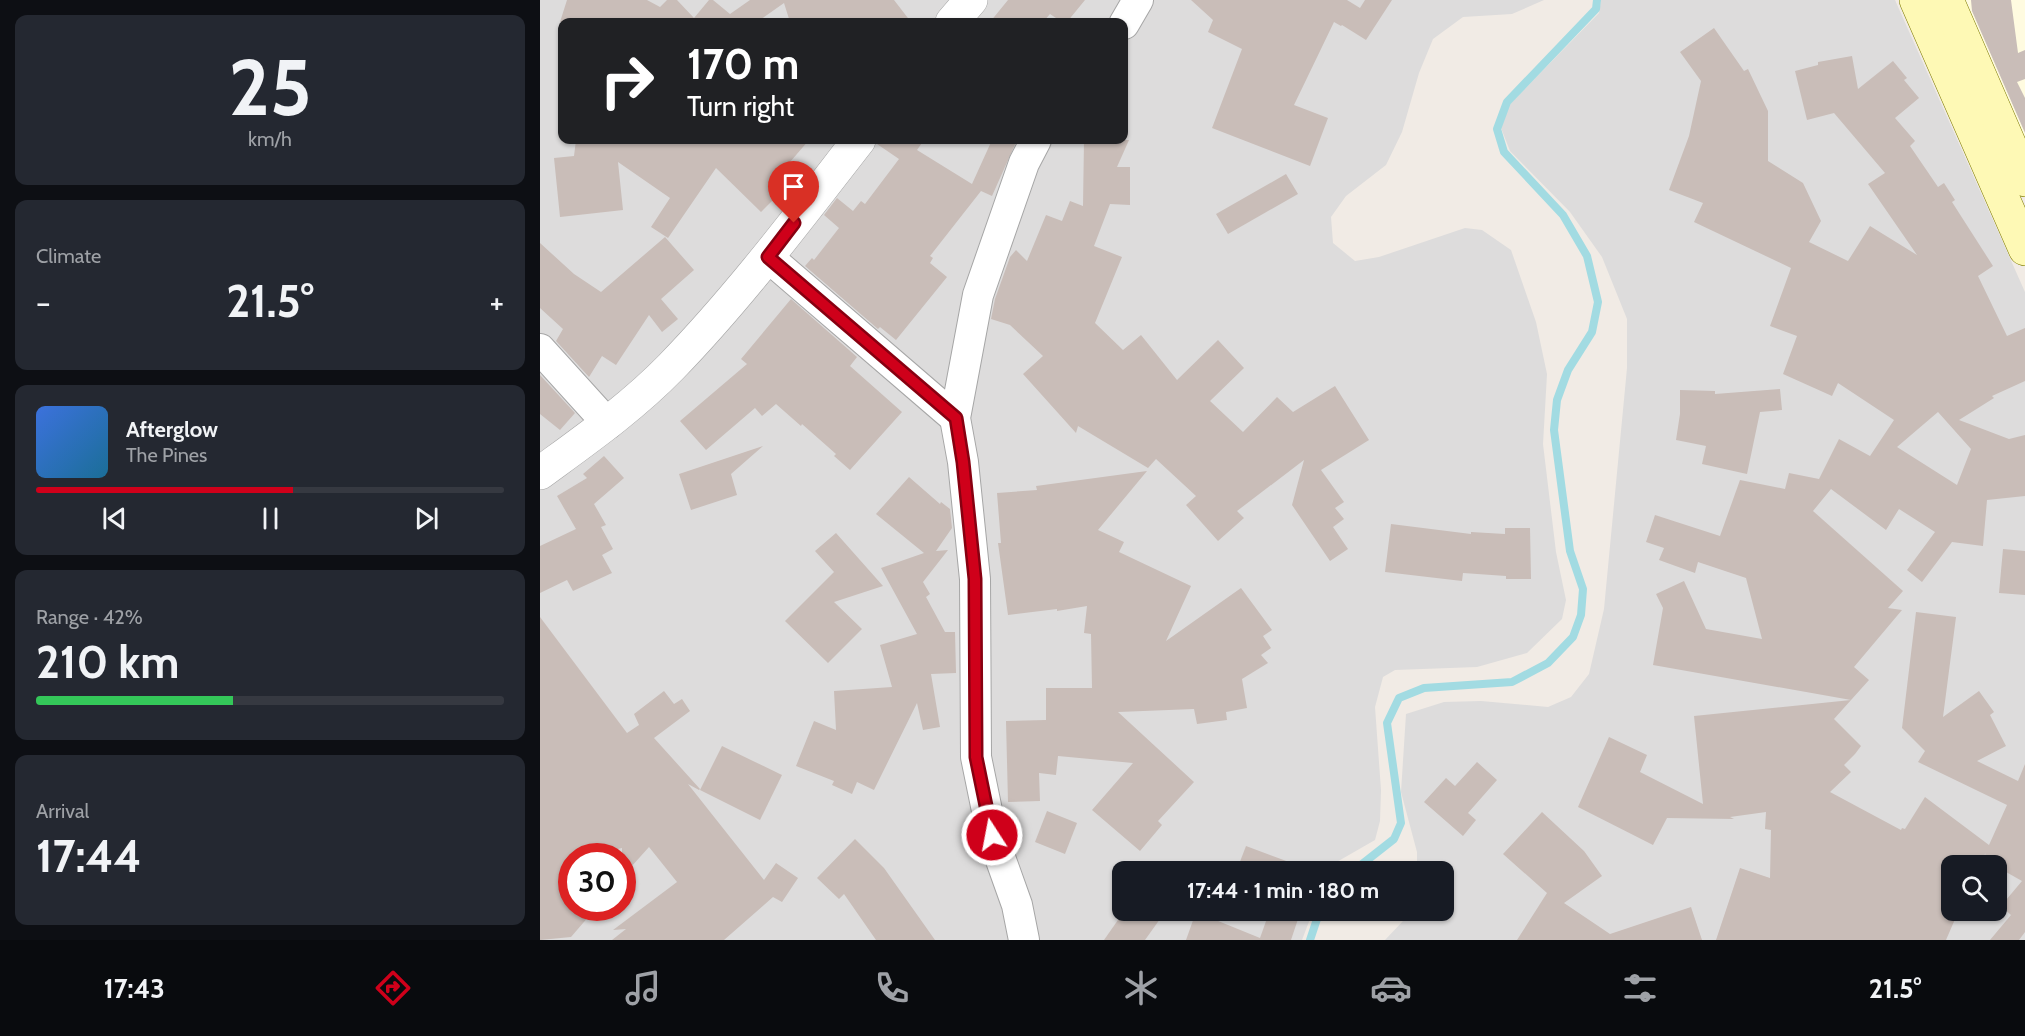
<!DOCTYPE html>
<html lang="en">
<head>
<meta charset="utf-8">
<style>
	:root { --surface:#171b24; --page:#242831; --text:#f1f3f6; --muted:#9ea1a6; --line:#363941; --accent:#cf001a }
	body { margin:0; font-family:Cabin,sans-serif; background:var(--page); color:var(--text); height:100vh; display:flex; flex-direction:column; font-size:22px; white-space:nowrap }
	* { box-sizing:border-box; margin:0 }
	p { font-size:20px; color:var(--muted) }
	.icon { flex:none; width:33px; height:33px; fill:none; stroke:currentColor; stroke-width:2; stroke-linecap:round; stroke-linejoin:round }
	.map { position:relative; flex:1; overflow:hidden }
	.drawer { display:flex; flex-direction:column; gap:15px; padding:15px; background:#0d0f14; width:540px }
	.drawer>* { flex:none }
	.top-card { position:absolute; left:18px; top:18px; width:570px; height:126px; border-radius:12px; box-shadow:0 2px 4px #0004; background:#202124; color:#fff; overflow:hidden }
	.buttons { position:absolute; left:1401px; top:855px; display:grid; gap:12px }
	.buttons a { display:grid; place-items:center; width:66px; height:66px; border-radius:12px; background:var(--surface); box-shadow:0 2px 4px #0004; font-size:30px }
	.speed { position:absolute; left:18px; top:843px; display:flex; gap:12px; font-size:30px; font-weight:700; text-align:center }
	.speed>* { display:grid; place-content:center; width:78px; height:78px; border-radius:50%; background:var(--surface); box-shadow:0 2px 4px #0004; line-height:1 }
	.speed .limit { border:9px solid #d22; background:#fff; color:#111 }
	.pin { position:absolute; display:grid; place-items:center; width:51px; height:51px; color:#fff; margin:-62px -26px; border-radius:50% 50% 50% 0; rotate:-45deg; box-shadow:0 0 6px #0007 }
	.pin .icon { rotate:45deg }
	.me { position:absolute; width:66px; margin:-33px; rotate:349deg; stroke-linejoin:round; filter:drop-shadow(0 0 4px #0008) }
	.turn { display:flex; align-items:center; gap:21px; height:126px; padding:0 30px; font-size:27px }
	.turn .icon { width:78px; height:78px; stroke-width:2.5 }
	.turn b { display:block; font-size:42px; line-height:51px }
	.big { font-size:45px; font-weight:800; line-height:1.1 }
	.drawer .tile { flex:1; display:flex; flex-direction:column; justify-content:center; gap:9px; min-width:0; padding:0 21px; border-radius:12px; background:var(--page) }
	.drawer .dial { align-items:center; gap:0 }
	.dial b { font-size:78px; line-height:1 }
	.song { display:flex; align-items:center; gap:18px }
	.cover { width:72px; height:72px; border-radius:9px; background:linear-gradient(135deg,hsl(220 70% 55%),hsl(200 70% 35%)) }
	.played { height:6px; border-radius:3px; background:linear-gradient(90deg,var(--accent) 55%,var(--line) 55%) }
	.keys { display:flex; justify-content:space-around; direction:ltr }
	.heat { display:flex; justify-content:space-between; align-items:center; font-size:33px; direction:ltr }
	.charge { height:9px; border-radius:4px; background:linear-gradient(90deg,#34c759 42%,var(--line) 0) }
	.trip { position:absolute; left:572px; top:861px; width:342px; height:60px; border-radius:12px; background:var(--surface); box-shadow:0 2px 4px #0004; font-weight:800; line-height:60px; text-align:center }
	.tabs { display:flex; height:96px; justify-content:space-around; align-items:center; background:#090b0e; color:var(--muted) }
	.tabs .icon { width:42px; height:42px }
	.tabs .active { color:var(--accent) }
	.tabs b { font-size:27px; color:var(--text) }
	main { display:flex; flex:1; min-height:0 }
	.map>svg:first-child { display:block }
	.residential { fill:#dddcdc; fill-rule:evenodd }
	.education { fill:#fffbe0 }
	.lines { fill:none; stroke-linecap:round; stroke-linejoin:round }
	.stream { stroke:#a2dbe2; stroke-width:8 }
	.building { fill:#c9bdb8; fill-rule:evenodd }
	.minor-casing { stroke:#a6a6a6; stroke-width:32 }
	.tertiary-casing { stroke:#a6a6a6; stroke-width:34 }
	.secondary-casing { stroke:#7d7a00; stroke-width:34 }
	.minor { stroke:#fff; stroke-width:30 }
	.tertiary { stroke:#fff; stroke-width:33 }
	.secondary { stroke:#fef9b5; stroke-width:33 }
	.route-casing { stroke:#870011; stroke-width:15 }
	.route { stroke:#cf001a; stroke-width:10 }
</style>
</head>
<body>
<main>
<section class="drawer">
<div class="tile dial"><b>25</b><p>km/h</p></div>
<div class="tile"><p>Climate</p>
<div class="heat"><a>−</a><b class="big">21.5°</b><a>+</a></div>
</div>
<div class="tile">
<div class="song"><i class="cover"></i><div><b>Afterglow</b><p>The Pines</p></div></div>
<div class="played"></div>
<div class="keys"><svg class="icon" aria-label="previous" viewBox="0 0 24 24"><path d="M18 5L8 12l10 7zM5 5v14"/></svg><svg class="icon" aria-label="pause" viewBox="0 0 24 24"><path d="M8 5v14M16 5v14"/></svg><svg class="icon" aria-label="next" viewBox="0 0 24 24"><path d="M6 5l10 7-10 7zM19 5v14"/></svg></div>
</div>
<div class="tile"><p>Range · 42%</p><b class="big">210 km</b><div class="charge"></div></div>
<div class="tile"><p>Arrival</p><b class="big">17:44</b></div>
</section>
<div class="map">
<svg width="1485" height="940" viewBox="0 0 1485 940">
	<rect width="100%" height="100%" fill="#f1ebe5"/>
	<!-- residential -->
	<g class="residential">
		<path d="M 0,0 L 1004,0 L 972,14 L 923,17 L 893,39 L 879,73 L 862,132 L 846,165 L 806,196 L 791,217 L 793,243 L 815,261 L 839,257 L 925,228 L 942,230 L 971,250 L 996,322 L 1007,374 L 1003,444 L 1016,552 L 1026,600 L 1022,619 L 987,653 L 937,667 L 855,670 L 843,677 L 835,707 L 841,790 L 840,821 L 835,840 L 788,867 L 787,871 L 582,872 L 582,910 L 773,911 L 762,940 L 0,940 ZM 22,22 L 584,22 L 584,140 L 22,140 ZM 32,856 L 82,856 L 82,908 L 32,908 Z"/>
		<path d="M 1061,0 L 1355,0 L 1485,292 L 1485,940 L 845,940 L 863,921 L 868,911 L 903,910 L 903,872 L 877,871 L 877,852 L 861,792 L 866,714 L 904,702 L 941,701 L 1008,707 L 1031,697 L 1049,674 L 1064,609 L 1087,368 L 1087,319 L 1062,257 L 1030,212 L 970,151 L 961,128 L 970,104 L 1059,13 ZM 1412,866 L 1456,866 L 1456,910 L 1412,910 Z"/>
	</g>
	<!-- education -->
	<polygon class="education" points="1416,0 1485,0 1485,159"/>
	<g class="lines">
		<!-- stream -->
		<g class="stream">
			<polyline points="812,872 854,839 861,823 847,723 859,698 884,688 972,682 1008,663 1033,637 1041,615 1043,589 1030,551 1014,430 1017,400 1028,370 1052,332 1058,302 1047,256 1023,215 964,152 957,129 967,102 1056,9 1057,0"/>
			<polyline points="770,940 780,910"/>
		</g>
	</g>
	<!-- building -->
	<g class="building">
		<polygon points="27,0 107,0 120,7 127,0 137,0 154,18 169,0 173,0 190,14 210,0 354,0 371,22 250,22 244,3 217,22 20,22"/>
		<polygon points="468,0 545,0 527,22 522,22 510,14 503,22 450,22"/>
		<polygon points="651,0 807,0 820,8 825,0 852,0 826,40 802,25 801,26 794,22 754,105 788,118 770,166 672,128 702,49 668,32 673,20"/>
		<polygon points="1431,0 1471,0 1478,53 1485,50 1485,79 1477,82 1485,98 1485,133 1432,11"/>
		<path d="M 1174,28 L 1204,71 L 1208,69 L 1228,111 L 1228,161 L 1263,183 L 1281,221 L 1269,242 L 1308,261 L 1330,226 L 1377,255 L 1328,184 L 1345,173 L 1294,113 L 1267,120 L 1255,71 L 1278,65 L 1278,62 L 1312,56 L 1318,89 L 1353,61 L 1367,78 L 1364,80 L 1379,98 L 1355,118 L 1375,141 L 1370,146 L 1398,187 L 1404,183 L 1415,200 L 1412,202 L 1453,266 L 1438,276 L 1467,336 L 1485,328 L 1485,381 L 1452,396 L 1454,398 L 1419,420 L 1469,439 L 1485,435 L 1485,496 L 1447,500 L 1443,546 L 1412,542 L 1382,582 L 1367,570 L 1395,532 L 1359,509 L 1346,530 L 1291,489 L 1273,511 L 1363,591 L 1348,608 L 1362,610 L 1314,667 L 1329,680 L 1294,719 L 1321,746 L 1315,754 L 1304,765 L 1311,772 L 1290,792 L 1361,830 L 1362,828 L 1365,829 L 1385,797 L 1449,845 L 1467,805 L 1378,762 L 1385,751 L 1362,728 L 1376,612 L 1416,617 L 1403,717 L 1439,691 L 1454,712 L 1450,715 L 1466,746 L 1437,761 L 1478,781 L 1485,764 L 1485,932 L 1479,940 L 1450,940 L 1471,915 L 1461,906 L 1482,881 L 1443,859 L 1446,853 L 1436,866 L 1412,866 L 1412,910 L 1419,910 L 1406,940 L 1176,940 L 1200,868 L 1230,878 L 1231,830 L 1225,829 L 1226,812 L 1190,817 L 1194,819 L 1127,818 L 1113,845 L 1038,807 L 1069,737 L 1107,755 L 1100,772 L 1163,804 L 1154,716 L 1311,700 L 1113,665 L 1123,608 L 1116,594 L 1144,581 L 1166,629 L 1222,639 L 1206,578 L 1158,562 L 1155,573 L 1119,560 L 1124,548 L 1106,542 L 1115,515 L 1180,536 L 1200,480 L 1245,489 L 1249,473 L 1279,479 L 1299,439 L 1330,456 L 1354,420 L 1298,383 L 1292,396 L 1243,374 L 1257,336 L 1230,326 L 1251,268 L 1154,222 L 1163,203 L 1129,190 L 1149,136 L 1161,81 L 1140,52 ZM 1398,412 L 1431,449 L 1417,485 L 1357,447 Z"/>
		<polygon points="36,140 269,140 238,176 247,186 221,212 176,168 128,238 111,227 130,198 78,162 83,210 20,217 14,158 34,156"/>
		<polygon points="337,140 384,140 377,150 432,184 452,140 477,140 452,196 441,191 390,256 393,258 390,263 407,277 356,340 340,327 338,329 265,266 272,258 274,260 299,228 284,215 297,198 313,211 321,201 325,204 359,159 337,144"/>
		<polygon points="544,140 589,140 577,167 590,167 590,205 570,204 554,246 582,257 555,323 583,350 601,335 637,380 678,340 704,368 670,401 703,432 737,397 753,412 795,386 829,440 781,470 804,502 795,508 804,519 793,527 808,549 790,561 752,505 764,460 697,511 704,518 678,541 646,505 656,496 616,459 608,468 538,426 536,433 483,374 503,356 470,325 451,319 455,299 470,257 476,250 487,261 506,215 522,221 530,201 543,206"/>
		<polygon points="746,174 758,194 688,234 676,214"/>
		<polygon points="125,237 154,270 121,299 138,319 122,332 109,315 76,365 62,356 49,377 16,341 23,329 0,308 0,243 34,274 61,292"/>
		<polygon points="251,299 317,357 310,366 362,412 310,470 294,456 296,454 262,424 261,426 236,404 222,416 215,408 166,450 140,421 207,364 201,359"/>
		<polygon points="0,375 35,413 20,430 0,414"/>
		<polygon points="1240,389 1242,410 1220,412 1207,474 1162,464 1166,446 1136,440 1140,414 1140,390 1175,391 1175,394"/>
		<polygon points="223,446 191,474 197,495 151,510 139,474"/>
		<polygon points="64,456 84,478 54,504 66,525 61,527 73,549 62,555 72,573 33,591 27,580 0,593 0,546 36,529 17,496 47,478 43,474"/>
		<polygon points="607,471 558,530 584,542 579,552 651,586 626,641 701,588 732,630 723,636 731,648 721,655 728,663 702,679 707,708 686,712 687,720 657,724 654,709 578,712 654,782 618,821 622,825 600,851 552,810 593,763 518,756 516,775 499,773 500,801 468,802 466,721 506,720 506,688 552,688 551,634 544,633 547,606 517,611 517,609 468,615 458,543 461,543 457,493 497,490 496,486"/>
		<polygon points="369,477 400,504 401,502 410,509 412,528 396,551 408,550 383,582 390,594 386,597 405,632 415,632 416,673 391,674 400,727 383,730 377,703 334,790 317,782 312,794 292,785 294,781 256,766 274,721 296,730 294,691 352,687 340,645 377,634 341,568 384,553 336,514"/>
		<polygon points="851,524 931,534 931,532 965,534 965,528 990,528 991,579 966,579 966,576 923,573 922,581 845,572"/>
		<polygon points="296,533 343,586 294,602 322,629 288,663 245,621 294,572 275,551"/>
		<polygon points="1463,549 1485,551 1485,595 1459,593"/>
		<polygon points="0,617 87,733 99,725 94,714 124,691 134,704 142,699 150,711 114,738 160,789 159,790 148,784 224,880 236,863 258,878 242,902 233,897 184,940 72,940 86,929 73,930 137,882 109,847 82,877 82,848 46,856 32,856 32,908 56,908 31,937 0,940"/>
		<polygon points="182,746 242,775 220,820 160,790"/>
		<polygon points="937,762 957,780 928,813 936,820 923,836 884,802 906,778 915,786"/>
		<polygon points="507,811 537,823 525,854 495,842"/>
		<polygon points="1002,812 1044,851 1062,876 1024,903 1070,934 1151,907 1162,940 977,940 1007,893 963,854"/>
		<polygon points="315,839 344,868 395,940 336,940 304,894 299,899 277,878"/>
		<polygon points="706,846 768,869 771,872 696,872"/>
		<polygon points="585,910 608,910 620,919 605,940 564,940"/>
		<polygon points="730,910 761,910 751,940 646,940 656,912 720,938"/>
	</g>
	<g class="lines">
		<defs>
			<g id="minor">
				<polyline points="584,24 598,0"/>
				<polyline points="228,257 415,418"/>
				<polyline points="0,349 68,424"/>
				<polyline points="484,940 477,905 452,835 436,757 435,579 423,462 415,418 438,295 484,163 496,140"/>
			</g>
			<g id="tertiary">
				<polyline points="412,22 431,0"/>
				<path d="M 0,473 C 45,440 91,408 131,367 C 199,297 259,217 319,140"/>
			</g>
			<g id="secondary">
				<polyline points="1376,0 1485,249"/>
				<polyline points="1407,0 1485,180"/>
			</g>
		</defs>
		<!-- minor casing -->
		<use href="#minor" class="minor-casing"/>
		<!-- tertiary casing -->
		<use href="#tertiary" class="tertiary-casing"/>
		<!-- secondary casing -->
		<use href="#secondary" class="secondary-casing"/>
		<!-- minor -->
		<use href="#minor" class="minor"/>
		<!-- tertiary -->
		<use href="#tertiary" class="tertiary"/>
		<!-- secondary -->
		<use href="#secondary" class="secondary"/>
	</g>
	<g class="lines">
		<defs>
			<polyline id="route" points="254,223 228,257 416,418 423,462 435,579 436,757 452,835"/>
		</defs>
		<!-- route casing -->
		<use href="#route" class="route-casing"/>
		<!-- route -->
		<use href="#route" class="route"/>
	</g>
</svg>
<div class="buttons">
<a><svg class="icon" aria-label="search" viewBox="0 0 24 24"><circle cx="10" cy="10" r="6"/><path d="M15 15l6 6"/></svg></a>
</div>
<div class="speed"><div class="limit">30</div></div>
<div class="pin" style="left:254px;top:223px;background:#d93025"><svg class="icon" aria-label="arrive" viewBox="0 0 24 24"><path d="M6 21V4h12l-3 4 3 4H6"/></svg></div>
<svg class="me" style="left:452px;top:835px" viewBox="-20 -20 40 40"><circle r="17" fill="#cf001a" stroke="#fff" stroke-width="3"/><path d="M0-11L8 9 0 5-8 9z" fill="#fff"/></svg>
<div class="trip">17:44 · 1 min · 180 m</div>
<div class="top-card">
<div class="turn"><svg class="icon" aria-label="right" viewBox="0 0 24 24"><path d="M7 20v-9h11M14 6l5 5-5 5"/></svg><div><b>170 m</b>Turn right</div></div>
</div>
</div>
</main>
<nav class="tabs">
<b>17:43</b>
<svg class="icon active" aria-label="directions" viewBox="0 0 24 24"><path d="M12 3l9 9-9 9-9-9zM9 14v-3h6M13 9l2 2-2 2"/></svg>
<svg class="icon" aria-label="music" viewBox="0 0 24 24"><path d="M9 18V5l10-2v13"/><circle cx="6" cy="18" r="3"/><circle cx="16" cy="16" r="3"/></svg>
<svg class="icon" aria-label="phone" viewBox="0 0 24 24"><path d="M5 4h4l2 5-3 2q2 4 5 5l2-3 5 2v4C11 20 4 13 5 4z"/></svg>
<svg class="icon" aria-label="climate" viewBox="0 0 24 24"><path d="M12 3v18M4 7l16 10M4 17L20 7"/></svg>
<svg class="icon" aria-label="car" viewBox="0 0 24 24"><path d="M5 17H2v-5l4-1 3-4h7l3 4 3 1v5h-3M9 17h6M6 11h13"/><circle cx="7" cy="17" r="2"/><circle cx="17" cy="17" r="2"/></svg>
<svg class="icon" aria-label="filters" viewBox="0 0 24 24"><path d="M4 7h16M4 17h16"/><circle cx="9" cy="7" r="2"/><circle cx="15" cy="17" r="2"/></svg>
<b>21.5°</b>
</nav>
</body>
</html>
